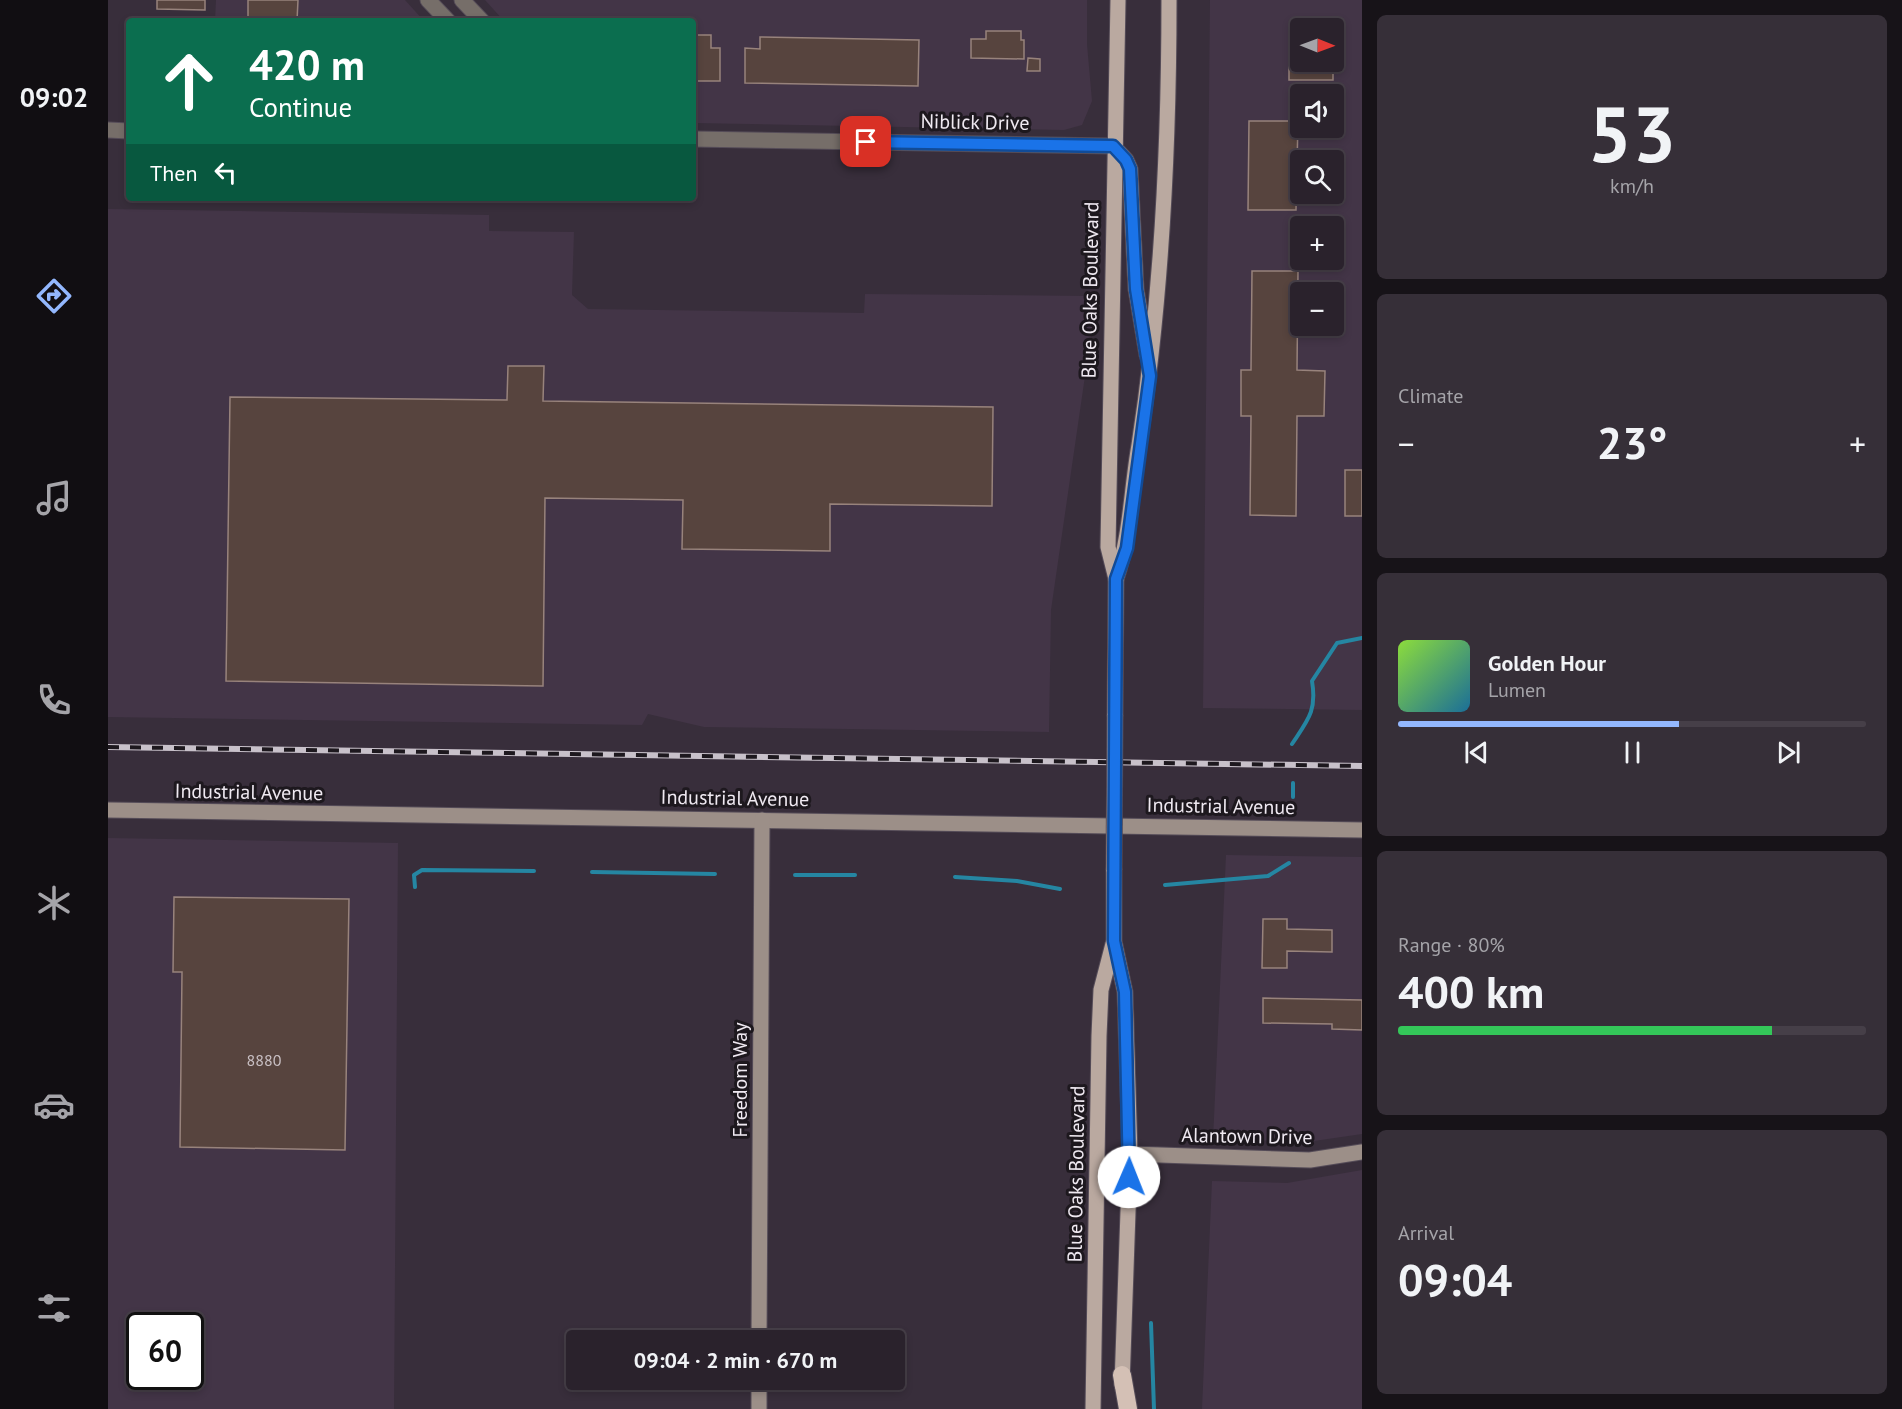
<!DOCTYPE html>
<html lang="en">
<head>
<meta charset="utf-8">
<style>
	:root { --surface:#2a222c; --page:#362f38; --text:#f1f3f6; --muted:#a5a4a9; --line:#463f48; --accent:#93b7fd }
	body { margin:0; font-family:"PT Sans",sans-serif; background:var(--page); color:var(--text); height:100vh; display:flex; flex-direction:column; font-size:22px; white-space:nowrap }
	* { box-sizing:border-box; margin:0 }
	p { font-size:20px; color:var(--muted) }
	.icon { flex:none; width:33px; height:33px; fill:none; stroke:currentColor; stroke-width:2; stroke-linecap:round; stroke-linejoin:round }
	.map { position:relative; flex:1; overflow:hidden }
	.panel { display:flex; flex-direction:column; gap:15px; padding:15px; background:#171318; width:540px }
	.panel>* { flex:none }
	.banner { position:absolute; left:18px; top:18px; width:570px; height:183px; border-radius:6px; box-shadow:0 3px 9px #0003,0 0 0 2px var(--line); background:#0b6e4f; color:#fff; overflow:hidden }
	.needle { width:39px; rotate:91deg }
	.tools { position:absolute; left:1182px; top:18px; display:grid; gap:12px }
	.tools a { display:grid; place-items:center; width:54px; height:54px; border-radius:6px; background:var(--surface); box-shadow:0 3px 9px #0003,0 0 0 2px var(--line); font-size:30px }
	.speed { position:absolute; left:18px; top:1312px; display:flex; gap:12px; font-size:30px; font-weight:700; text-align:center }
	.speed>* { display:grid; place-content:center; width:78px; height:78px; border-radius:50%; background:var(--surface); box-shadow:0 3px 9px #0003,0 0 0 2px var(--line); line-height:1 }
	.speed .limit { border:3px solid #111; border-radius:9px; background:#fff; color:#111 }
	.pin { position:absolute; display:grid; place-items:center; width:51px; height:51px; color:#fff; margin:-26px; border-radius:12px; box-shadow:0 3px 9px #0006 }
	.me { position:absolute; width:66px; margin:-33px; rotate:1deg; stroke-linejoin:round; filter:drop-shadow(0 0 4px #0008) }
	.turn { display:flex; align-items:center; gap:21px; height:126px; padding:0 24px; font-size:27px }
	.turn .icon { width:78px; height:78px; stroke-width:2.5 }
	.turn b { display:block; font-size:42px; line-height:51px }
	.then { display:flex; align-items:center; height:57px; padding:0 24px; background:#0003; gap:12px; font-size:22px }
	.big { font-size:45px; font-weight:700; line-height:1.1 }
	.panel .card { flex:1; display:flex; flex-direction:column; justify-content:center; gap:9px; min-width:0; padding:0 21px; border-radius:9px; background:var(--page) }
	.panel .dial { align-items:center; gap:0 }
	.dial b { font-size:78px; line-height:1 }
	.song { display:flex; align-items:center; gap:18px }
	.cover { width:72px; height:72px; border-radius:9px; background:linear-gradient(135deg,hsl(90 70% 55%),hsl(200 70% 35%)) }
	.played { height:6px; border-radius:3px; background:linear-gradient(90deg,var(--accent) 60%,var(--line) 60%) }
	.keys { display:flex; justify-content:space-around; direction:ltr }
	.heat { display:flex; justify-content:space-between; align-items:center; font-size:33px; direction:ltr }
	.charge { height:9px; border-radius:4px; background:linear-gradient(90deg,#34c759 80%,var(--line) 0) }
	.trip { position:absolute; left:458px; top:1330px; width:339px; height:60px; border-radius:6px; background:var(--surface); box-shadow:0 3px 9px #0003,0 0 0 2px var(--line); font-weight:700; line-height:60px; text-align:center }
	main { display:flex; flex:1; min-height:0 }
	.dock { display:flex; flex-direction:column; width:108px; justify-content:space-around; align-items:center; background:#110e12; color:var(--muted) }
	.dock .icon { width:42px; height:42px }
	.dock .current { color:var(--accent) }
	.dock b { font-size:27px; color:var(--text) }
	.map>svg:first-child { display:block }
	.built { fill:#433547; fill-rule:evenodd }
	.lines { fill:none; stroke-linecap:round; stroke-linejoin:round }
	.stream { stroke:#2586a2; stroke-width:4 }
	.building { fill:#57443e; stroke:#98837c; stroke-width:1.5 }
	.street-casing { stroke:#554c58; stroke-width:17 }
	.secondary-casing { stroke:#554c58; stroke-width:17 }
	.primary-casing { stroke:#554c58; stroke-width:17 }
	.highway-casing { stroke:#554c58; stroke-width:20 }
	.street { stroke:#766e69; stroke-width:15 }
	.secondary { stroke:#9c8f88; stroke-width:15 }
	.primary { stroke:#baa9a0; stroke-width:15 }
	.highway { stroke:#d4c0b5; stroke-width:18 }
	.rail-casing { stroke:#c8c1ca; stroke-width:6 }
	.rail { stroke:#1d181e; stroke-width:4; stroke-dasharray:11; stroke-linecap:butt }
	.primary-bridge-casing { stroke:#554c58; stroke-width:17; stroke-linecap:butt }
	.primary-bridge { stroke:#baa9a0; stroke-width:15 }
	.route-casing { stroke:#114b97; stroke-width:15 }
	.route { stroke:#1a73e8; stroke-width:10 }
	.labels { text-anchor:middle; stroke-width:6; stroke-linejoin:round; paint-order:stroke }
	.number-label { font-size:16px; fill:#c9c0c4 }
	.street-label { font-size:20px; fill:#efe9f1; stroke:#1d181e }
</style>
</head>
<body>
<main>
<nav class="dock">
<b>09:02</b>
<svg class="icon current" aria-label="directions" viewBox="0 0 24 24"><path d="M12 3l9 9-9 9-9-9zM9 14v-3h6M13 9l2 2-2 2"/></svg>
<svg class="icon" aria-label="music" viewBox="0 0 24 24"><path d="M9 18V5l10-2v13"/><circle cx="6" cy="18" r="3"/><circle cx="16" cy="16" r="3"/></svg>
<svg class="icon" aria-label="phone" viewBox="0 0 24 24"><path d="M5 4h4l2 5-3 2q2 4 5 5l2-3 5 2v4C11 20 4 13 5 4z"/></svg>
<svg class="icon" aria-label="climate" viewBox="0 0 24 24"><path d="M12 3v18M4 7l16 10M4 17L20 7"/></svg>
<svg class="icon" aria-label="car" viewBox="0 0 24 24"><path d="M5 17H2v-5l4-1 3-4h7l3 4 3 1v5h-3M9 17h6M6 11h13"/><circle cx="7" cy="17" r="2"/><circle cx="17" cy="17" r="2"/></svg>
<svg class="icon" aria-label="filters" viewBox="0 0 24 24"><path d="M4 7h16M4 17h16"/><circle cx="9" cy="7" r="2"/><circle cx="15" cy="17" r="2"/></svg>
</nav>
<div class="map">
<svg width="1254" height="1409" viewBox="0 0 1254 1409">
	<rect width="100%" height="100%" fill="#382e3b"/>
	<!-- built -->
	<g class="built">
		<polygon points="108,0 297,0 316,21 107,21"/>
		<polygon points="377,0 979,0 979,44 984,101 974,125 956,130 585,123 585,21 396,21"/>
		<path d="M 1102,0 L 1254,0 L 1254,710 L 1095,708 ZM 1192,28 L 1226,28 L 1226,62 L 1192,62 ZM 1192,94 L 1226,94 L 1226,128 L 1192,128 ZM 1192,160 L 1226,160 L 1226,194 L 1192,194 ZM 1192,226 L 1226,226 L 1226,260 L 1192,260 ZM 1192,292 L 1226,292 L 1226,326 L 1192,326 Z"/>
		<polygon points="0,209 381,215 381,231 466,232 464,295 480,309 756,313 757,294 980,296 984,300 985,321 943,610 941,732 596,727 540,714 534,725 0,717"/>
		<path d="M 0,838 L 290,843 L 286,1409 L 0,1409 ZM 32,1326 L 82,1326 L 82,1377 L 32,1377 Z"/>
		<polygon points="1118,855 1254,857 1254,1134 1206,1141 1105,1140"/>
		<polygon points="1254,1170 1254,1409 1094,1409 1104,1181 1179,1183"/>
	</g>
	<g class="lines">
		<!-- stream -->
		<g class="stream">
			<path d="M 1184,744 C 1200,720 1209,711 1204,681 L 1229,643 L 1254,638"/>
			<polyline points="1185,797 1185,783"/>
			<polyline points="484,872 607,874"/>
			<polyline points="687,875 747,875"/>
			<polyline points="847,877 909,881 952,889"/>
			<polyline points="1057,885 1160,876 1181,863"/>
			<polyline points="307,887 306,875 314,870 426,871"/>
			<polyline points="1043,1323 1046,1409"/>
		</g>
	</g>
	<!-- building -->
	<g class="building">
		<polygon points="49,0 97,0 97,10 49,9"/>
		<polygon points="140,0 190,0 189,21 140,21"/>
		<polygon points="878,31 913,31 913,40 916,40 916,59 863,58 863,39 878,39"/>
		<polygon points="585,35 603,35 603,48 612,48 612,81 585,81"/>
		<polygon points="652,37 811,40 810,86 637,83 637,48 652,49"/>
		<polygon points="1181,47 1192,47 1192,62 1225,62 1225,80 1181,80"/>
		<polygon points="920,58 932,59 932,71 919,71"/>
		<polygon points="1141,121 1190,121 1188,210 1140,210"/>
		<polygon points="1144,271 1190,271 1189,370 1217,371 1216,416 1189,416 1188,516 1142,515 1143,416 1133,416 1133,370 1143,370"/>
		<polygon points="400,366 436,366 435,401 885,407 884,506 722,504 722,551 574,549 575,500 437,498 435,686 118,681 122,397 399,400"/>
		<rect x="1237" y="470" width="17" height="46"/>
		<polygon points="66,897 241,899 237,1150 72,1147 74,972 65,972"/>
		<polygon points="1155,919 1179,919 1179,929 1224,930 1224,952 1179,951 1179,968 1154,968"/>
		<polygon points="1155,998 1254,1000 1254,1030 1224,1029 1224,1024 1155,1023"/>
	</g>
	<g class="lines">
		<defs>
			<g id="street">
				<polyline points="320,0 340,21"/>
				<polyline points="354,0 374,21"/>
				<polyline points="0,130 21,131"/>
				<polyline points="585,139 1005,146"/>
			</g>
			<g id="secondary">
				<polyline points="0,810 1254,830"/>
				<polyline points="1022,1154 1202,1160 1254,1152"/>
				<polyline points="651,1341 654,820"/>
				<polyline points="651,1409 651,1380"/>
			</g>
			<g id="primary">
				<polyline points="1005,146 1018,160 1022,169 1028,289 1039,355"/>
				<path d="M 1008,579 C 1023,535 1023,490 1031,445 C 1054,297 1061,150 1061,0"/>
				<polyline points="1007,715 1008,579 1000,547 1010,0"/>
				<polyline points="1006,870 1006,941 1017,992 1022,1154 1014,1385"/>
				<polyline points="985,1409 991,1036 993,990 1005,944"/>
			</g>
			<polyline id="highway" points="1014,1375 1020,1409"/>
		</defs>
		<!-- street casing -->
		<use href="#street" class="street-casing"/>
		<!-- secondary casing -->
		<use href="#secondary" class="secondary-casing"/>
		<!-- primary casing -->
		<use href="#primary" class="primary-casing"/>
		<!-- highway casing -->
		<use href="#highway" class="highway-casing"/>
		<!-- street -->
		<use href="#street" class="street"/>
		<!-- secondary -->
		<use href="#secondary" class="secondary"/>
		<!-- primary -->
		<use href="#primary" class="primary"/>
		<!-- highway -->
		<use href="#highway" class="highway"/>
		<defs>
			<polyline id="rail" points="0,747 1254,766"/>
		</defs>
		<!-- rail casing -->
		<use href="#rail" class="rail-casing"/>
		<!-- rail -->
		<use href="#rail" class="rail"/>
		<defs>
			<polyline id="primary-bridge" points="1006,870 1007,715"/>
		</defs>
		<!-- primary-bridge casing -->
		<use href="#primary-bridge" class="primary-bridge-casing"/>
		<!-- primary-bridge -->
		<use href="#primary-bridge" class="primary-bridge"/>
	</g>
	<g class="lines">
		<defs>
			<polyline id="route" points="758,142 1005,146 1018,160 1022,169 1028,289 1042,376 1019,548 1008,579 1006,941 1017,992 1021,1177"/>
		</defs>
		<!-- route casing -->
		<use href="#route" class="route-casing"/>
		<!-- route -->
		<use href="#route" class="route"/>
	</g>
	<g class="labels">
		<!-- number labels -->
		<g class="number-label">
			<text x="156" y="1066">8880</text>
		</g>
		<!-- street labels -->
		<g class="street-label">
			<text transform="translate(867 122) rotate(1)" y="7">Niblick Drive</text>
			<text transform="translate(982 290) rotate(-89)" y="7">Blue Oaks Boulevard</text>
			<text transform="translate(141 792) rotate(1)" y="7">Industrial Avenue</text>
			<text transform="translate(627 798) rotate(1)" y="7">Industrial Avenue</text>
			<text transform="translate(1113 806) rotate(1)" y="7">Industrial Avenue</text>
			<text transform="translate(632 1080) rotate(-90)" y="7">Freedom Way</text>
			<text transform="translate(1139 1136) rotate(1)" y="7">Alantown Drive</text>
			<text transform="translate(968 1174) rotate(-89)" y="7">Blue Oaks Boulevard</text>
		</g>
	</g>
</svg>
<div class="tools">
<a><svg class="needle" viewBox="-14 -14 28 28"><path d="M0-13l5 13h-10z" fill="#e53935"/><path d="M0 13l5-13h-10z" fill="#a5a4a9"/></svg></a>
<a><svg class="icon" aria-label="sound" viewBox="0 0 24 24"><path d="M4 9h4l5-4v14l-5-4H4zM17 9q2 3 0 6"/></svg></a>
<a><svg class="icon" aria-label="search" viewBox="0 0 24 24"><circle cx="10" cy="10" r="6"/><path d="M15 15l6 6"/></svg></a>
<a>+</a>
<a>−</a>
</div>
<div class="speed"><div class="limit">60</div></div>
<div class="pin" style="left:758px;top:142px;background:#d93025"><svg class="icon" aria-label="arrive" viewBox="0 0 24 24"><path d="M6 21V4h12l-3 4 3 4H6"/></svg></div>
<svg class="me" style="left:1021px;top:1177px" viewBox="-20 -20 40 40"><circle r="19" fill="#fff"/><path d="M0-13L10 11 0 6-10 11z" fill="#1a73e8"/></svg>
<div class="trip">09:04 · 2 min · 670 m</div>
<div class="banner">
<div class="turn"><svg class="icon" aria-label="ahead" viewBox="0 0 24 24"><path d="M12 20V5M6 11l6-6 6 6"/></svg><div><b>420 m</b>Continue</div></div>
<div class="then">Then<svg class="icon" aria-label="left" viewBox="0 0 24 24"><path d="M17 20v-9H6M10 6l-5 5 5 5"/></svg></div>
</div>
</div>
<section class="panel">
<div class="card dial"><b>53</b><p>km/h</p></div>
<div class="card"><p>Climate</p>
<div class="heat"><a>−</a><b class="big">23°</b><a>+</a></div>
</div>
<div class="card">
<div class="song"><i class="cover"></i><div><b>Golden Hour</b><p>Lumen</p></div></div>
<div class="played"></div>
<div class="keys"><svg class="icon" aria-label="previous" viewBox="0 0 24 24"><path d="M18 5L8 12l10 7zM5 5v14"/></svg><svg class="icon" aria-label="pause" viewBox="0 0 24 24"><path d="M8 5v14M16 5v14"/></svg><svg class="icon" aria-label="next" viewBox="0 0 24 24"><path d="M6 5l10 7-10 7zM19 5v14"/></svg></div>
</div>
<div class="card"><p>Range · 80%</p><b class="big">400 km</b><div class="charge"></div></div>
<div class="card"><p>Arrival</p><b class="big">09:04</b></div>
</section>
</main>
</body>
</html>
